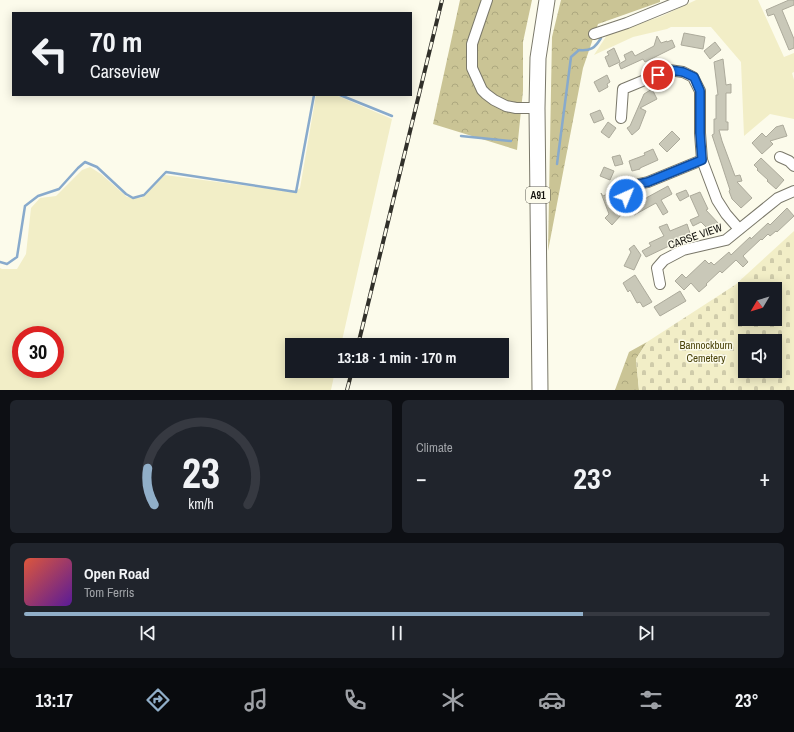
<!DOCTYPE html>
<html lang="en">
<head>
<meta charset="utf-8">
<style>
	:root { --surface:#171b24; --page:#20242c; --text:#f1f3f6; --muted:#9ea1a6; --line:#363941; --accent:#91afc9 }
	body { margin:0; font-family:"Archivo Narrow",sans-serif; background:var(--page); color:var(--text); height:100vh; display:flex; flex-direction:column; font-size:15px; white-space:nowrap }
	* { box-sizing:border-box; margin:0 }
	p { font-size:13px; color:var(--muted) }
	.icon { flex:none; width:22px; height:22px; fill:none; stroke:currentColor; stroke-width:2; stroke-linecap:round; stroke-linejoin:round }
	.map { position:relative; height:390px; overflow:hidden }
	.side { display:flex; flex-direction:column; gap:10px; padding:10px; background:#0d0f14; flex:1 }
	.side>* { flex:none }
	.top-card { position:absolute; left:12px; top:12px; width:400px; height:84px; border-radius:0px; box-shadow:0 2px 10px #0003; background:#171b24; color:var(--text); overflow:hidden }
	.needle { width:26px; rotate:232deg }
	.tools { position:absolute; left:738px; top:282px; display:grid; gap:8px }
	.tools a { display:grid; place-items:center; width:44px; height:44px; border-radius:0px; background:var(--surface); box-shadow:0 2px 10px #0003; font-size:20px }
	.speed { position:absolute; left:12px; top:326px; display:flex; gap:8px; font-size:20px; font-weight:700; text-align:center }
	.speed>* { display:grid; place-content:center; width:52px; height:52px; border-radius:50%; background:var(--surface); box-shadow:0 2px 10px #0003; line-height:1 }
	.speed .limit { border:6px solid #d22; background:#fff; color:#111 }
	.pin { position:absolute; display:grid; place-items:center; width:34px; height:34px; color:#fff; margin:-17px; border:2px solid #fff; border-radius:50%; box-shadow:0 1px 4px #0007 }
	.me { position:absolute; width:44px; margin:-22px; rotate:44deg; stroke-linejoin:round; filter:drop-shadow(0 0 3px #0008) }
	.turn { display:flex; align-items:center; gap:14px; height:84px; padding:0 12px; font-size:18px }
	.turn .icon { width:52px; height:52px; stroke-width:2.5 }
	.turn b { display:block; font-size:28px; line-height:34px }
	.big { font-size:30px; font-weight:800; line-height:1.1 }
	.side .tile { flex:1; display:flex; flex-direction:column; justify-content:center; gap:6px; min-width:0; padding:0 14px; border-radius:6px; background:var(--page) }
	.side .dial { align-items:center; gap:0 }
	.dial svg { height:104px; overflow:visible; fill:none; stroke:var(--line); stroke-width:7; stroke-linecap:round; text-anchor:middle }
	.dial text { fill:var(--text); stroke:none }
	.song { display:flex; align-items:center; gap:12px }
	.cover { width:48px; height:48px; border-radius:6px; background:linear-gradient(135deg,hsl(10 70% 55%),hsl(270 70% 35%)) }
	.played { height:4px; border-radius:2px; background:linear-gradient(90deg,var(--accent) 75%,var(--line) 75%) }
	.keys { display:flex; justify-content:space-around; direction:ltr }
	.heat { display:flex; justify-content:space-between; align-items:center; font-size:22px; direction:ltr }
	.side .tiles { flex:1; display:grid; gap:10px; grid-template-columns:1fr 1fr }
	.tile:last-child { grid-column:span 2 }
	.trip { position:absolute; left:285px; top:338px; width:224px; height:40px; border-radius:0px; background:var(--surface); box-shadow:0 2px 10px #0003; font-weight:800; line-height:40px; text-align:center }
	.menu { display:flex; height:64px; justify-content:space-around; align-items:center; background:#090b0e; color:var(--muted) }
	.menu .icon { width:28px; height:28px }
	.menu .selected { color:var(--accent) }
	.menu b { font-size:18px; color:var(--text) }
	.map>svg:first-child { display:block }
	.grass { fill:#f2eec7; fill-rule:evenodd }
	.forest { fill:url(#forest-crowns) }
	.cemetery { fill:url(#cemetery-stones); fill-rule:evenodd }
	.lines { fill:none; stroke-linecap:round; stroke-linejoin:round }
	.stream { stroke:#8ac; stroke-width:2.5 }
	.building { fill:#c9c8b8; stroke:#acaa9b }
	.street-casing { stroke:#7a786a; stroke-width:12 }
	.primary-casing { stroke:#7a786a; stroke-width:17 }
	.street { stroke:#fff; stroke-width:10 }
	.primary { stroke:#fff; stroke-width:15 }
	.rail-casing { stroke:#31302a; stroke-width:4 }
	.rail { stroke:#fcfbeb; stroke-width:2.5; stroke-dasharray:8; stroke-linecap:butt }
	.route-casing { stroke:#114b97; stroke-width:10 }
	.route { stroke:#1a73e8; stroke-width:7 }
	.labels { text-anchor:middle; stroke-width:3; stroke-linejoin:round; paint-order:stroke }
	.shield { fill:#fcfbeb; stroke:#5a5950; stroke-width:1 }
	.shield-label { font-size:10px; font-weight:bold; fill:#14130e }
	.street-label { font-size:11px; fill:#14130e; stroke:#fcfbeb }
	.park-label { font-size:11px; fill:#4c450c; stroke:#fcfbeb }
</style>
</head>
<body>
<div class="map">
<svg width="794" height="390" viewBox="0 0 794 390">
	<defs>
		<pattern id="forest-crowns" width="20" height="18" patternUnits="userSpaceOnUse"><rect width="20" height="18" fill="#cac495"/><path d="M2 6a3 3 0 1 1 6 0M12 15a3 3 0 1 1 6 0" fill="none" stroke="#ada87f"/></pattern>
		<pattern id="cemetery-stones" width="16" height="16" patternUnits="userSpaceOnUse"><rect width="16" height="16" fill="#f2eec7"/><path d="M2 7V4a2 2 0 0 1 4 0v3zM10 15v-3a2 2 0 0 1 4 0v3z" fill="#cfcbaa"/></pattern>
	</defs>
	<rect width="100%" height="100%" fill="#fcfbeb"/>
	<!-- grass -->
	<g class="grass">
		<polygon points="696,0 758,0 784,57 794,53 794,72 792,73 794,80 794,119 770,114 744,136 741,62 711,27 671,27 667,29 633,37 594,55 607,35 662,16"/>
		<path d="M 316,95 L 336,95 L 392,119 L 341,345 L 292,345 L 292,371 L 335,371 L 331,390 L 0,390 L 0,268 L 2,269 L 17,269 L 26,254 L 31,208 L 40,198 L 56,196 L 82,170 L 90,167 L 101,174 L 127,197 L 141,198 L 165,175 L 295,192 L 300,188 ZM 21,335 L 55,335 L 55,369 L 21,369 Z"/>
	</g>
	<!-- forest -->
	<g class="forest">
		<polygon points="460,0 532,0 523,42 523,91 517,150 433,124"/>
		<polygon points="561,0 660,0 660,2 598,24 583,68 548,251 552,37"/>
		<polygon points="647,342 636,359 639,390 615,390 629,352"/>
	</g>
	<!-- cemetery -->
	<path class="cemetery" d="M 794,231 L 794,390 L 639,390 L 636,359 L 647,342 L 735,285 ZM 745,289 L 775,289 L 775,319 L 745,319 ZM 745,341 L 775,341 L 775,371 L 745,371 Z"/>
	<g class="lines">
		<!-- stream -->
		<g class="stream">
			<polyline points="340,95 392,116"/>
			<polyline points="461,136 511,141"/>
			<path d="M 557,164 L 571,57 L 579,50 C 591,51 595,48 601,38"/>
			<polyline points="0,262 7,264 17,257 25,206 38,196 59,189 78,168 85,162 97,167 126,194 133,198 144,195 166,172 296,192 314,95"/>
		</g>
	</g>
	<!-- building -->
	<g class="building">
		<polygon points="789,0 794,0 794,5 782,10 794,39 794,48 789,50 774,14 768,16 766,10"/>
		<polygon points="684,33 705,37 703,49 681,45"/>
		<polygon points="657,36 661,43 667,41 667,42 672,40 675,47 645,62 643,59 621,69 619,64 626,60 624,55 632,51 635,56 654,46"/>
		<polygon points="715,42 721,50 710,59 704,51"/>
		<polygon points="614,48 620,62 609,67 605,57 609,55 607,52"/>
		<polygon points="723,59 726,85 731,84 731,93 726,93 726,122 728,122 728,130 719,130 722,141 735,176 740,175 742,181 737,182 752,198 741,208 732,199 729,191 730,190 712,135 714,134 714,119 716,119 716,95 718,95 714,62"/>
		<polygon points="607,75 610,82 607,84 608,87 599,92 594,82"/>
		<polygon points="652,89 657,99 640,108 646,111 639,129 632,135 627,128 630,126 644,94"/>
		<polygon points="600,110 604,119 594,123 590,114"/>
		<polygon points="608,122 616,128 609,138 601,132"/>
		<polygon points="783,125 787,136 770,141 773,144 762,154 752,143 762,133 766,137 776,127"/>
		<polygon points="672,131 680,139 667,152 659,144"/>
		<polygon points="653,149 658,160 640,168 640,169 632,171 629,161 645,155 644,153"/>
		<polygon points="620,155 623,164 615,166 612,157"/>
		<polygon points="761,158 784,180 776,189 767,181 768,180 757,170 758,169 754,165"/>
		<polygon points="604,167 614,171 610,180 600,176"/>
		<polygon points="668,186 672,194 661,200 668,212 663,215 656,203 634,215 630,206 646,197 646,198"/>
		<polygon points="686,190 689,196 680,201 676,194"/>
		<polygon points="612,192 616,201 611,203 619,211 621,215 612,225 605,218 609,214 601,193 603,196"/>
		<polygon points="700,192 708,209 706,210 719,224 711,232 701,222 693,226 690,220 699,216 690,196"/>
		<polygon points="787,208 794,216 777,232 776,231 770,236 768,234 762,240 761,239 743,256 748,262 743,267 736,260 722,273 720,271 706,284 707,285 699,292 691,283 684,290 675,281 682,274 686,278 705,260 709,264 711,262 714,265 729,252 731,255 750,237 751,239 768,223 770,225"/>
		<polygon points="667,224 670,231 687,224 690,233 667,243 669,246 646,257 642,251 651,246 649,243 664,236 659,227"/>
		<polygon points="634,245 641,255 634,270 624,266 631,252 629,249"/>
		<polygon points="635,275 652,302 643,307 640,302 637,303 630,290 628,292 623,283"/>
		<polygon points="680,291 686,301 660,316 654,307"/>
	</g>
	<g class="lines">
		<defs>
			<g id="street">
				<polyline points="487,0 472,44 472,68 482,90 486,94 494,100 506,106 516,108 537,108"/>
				<polyline points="594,34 627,23 683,0"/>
				<polyline points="621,118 623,89 669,70 683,72 693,77 700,91 700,133 702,160 717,200 726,214 739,229"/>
				<polyline points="780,157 789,161 794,166"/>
				<polyline points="626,196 625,187 648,182 702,160"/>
				<polyline points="660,284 657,268 664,260 683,250 726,240 778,198 794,191"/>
			</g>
			<polyline id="primary" points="540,390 537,108 538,58 547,0"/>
		</defs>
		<!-- street casing -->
		<use href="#street" class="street-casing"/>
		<!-- primary casing -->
		<use href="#primary" class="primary-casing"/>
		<!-- street -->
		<use href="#street" class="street"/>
		<!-- primary -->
		<use href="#primary" class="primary"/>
		<defs>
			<g id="rail">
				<polyline points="358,345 442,0"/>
				<polyline points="347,390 352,371"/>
			</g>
		</defs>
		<!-- rail casing -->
		<use href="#rail" class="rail-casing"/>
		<!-- rail -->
		<use href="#rail" class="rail"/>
	</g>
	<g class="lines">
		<defs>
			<polyline id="route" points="626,196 625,187 648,182 702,160 700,133 700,91 694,77 683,72 670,70 658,75"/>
		</defs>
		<!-- route casing -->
		<use href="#route" class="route-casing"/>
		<!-- route -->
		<use href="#route" class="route"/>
	</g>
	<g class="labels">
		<!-- shield labels -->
		<rect class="shield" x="526" y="187" width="24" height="16" rx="3"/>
		<g class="shield-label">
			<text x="538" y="199">A91</text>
		</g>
		<!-- street labels -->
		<g class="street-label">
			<text transform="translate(695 236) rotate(-19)" y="4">CARSE VIEW</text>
		</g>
		<!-- park labels -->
		<g class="park-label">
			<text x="706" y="349">Bannockburn<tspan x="706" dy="13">Cemetery</tspan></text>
		</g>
	</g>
</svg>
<div class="tools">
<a><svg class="needle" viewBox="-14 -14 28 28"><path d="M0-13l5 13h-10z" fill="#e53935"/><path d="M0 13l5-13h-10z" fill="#9ea1a6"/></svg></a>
<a><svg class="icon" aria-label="sound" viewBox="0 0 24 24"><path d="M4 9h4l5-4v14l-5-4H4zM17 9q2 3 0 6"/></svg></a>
</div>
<div class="speed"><div class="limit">30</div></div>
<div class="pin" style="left:658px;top:75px;background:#d93025"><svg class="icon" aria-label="arrive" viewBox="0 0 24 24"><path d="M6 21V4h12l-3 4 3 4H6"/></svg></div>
<svg class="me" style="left:626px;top:196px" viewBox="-20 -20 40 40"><circle r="17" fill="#1a73e8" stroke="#fff" stroke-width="3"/><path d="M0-11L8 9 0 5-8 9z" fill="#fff"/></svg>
<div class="trip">13:18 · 1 min · 170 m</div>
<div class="top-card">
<div class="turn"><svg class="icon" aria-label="left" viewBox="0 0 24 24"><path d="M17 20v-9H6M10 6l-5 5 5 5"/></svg><div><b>70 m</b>Carseview</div></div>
</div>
</div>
<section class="side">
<div class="tiles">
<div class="tile dial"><svg viewBox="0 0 100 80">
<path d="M14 69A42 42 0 1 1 86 69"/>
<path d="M14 69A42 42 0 0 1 9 41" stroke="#91afc9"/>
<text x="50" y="56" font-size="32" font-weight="700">23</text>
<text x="50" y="72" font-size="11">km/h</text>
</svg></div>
<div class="tile"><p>Climate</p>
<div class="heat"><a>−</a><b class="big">23°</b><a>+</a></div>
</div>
<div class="tile">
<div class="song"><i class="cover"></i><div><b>Open Road</b><p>Tom Ferris</p></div></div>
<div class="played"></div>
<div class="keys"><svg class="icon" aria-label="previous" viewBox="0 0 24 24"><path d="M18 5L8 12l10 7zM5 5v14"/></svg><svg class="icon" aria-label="pause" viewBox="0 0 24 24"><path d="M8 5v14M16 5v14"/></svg><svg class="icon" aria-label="next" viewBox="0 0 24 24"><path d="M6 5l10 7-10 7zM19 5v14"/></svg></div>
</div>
</div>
</section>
<nav class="menu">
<b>13:17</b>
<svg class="icon selected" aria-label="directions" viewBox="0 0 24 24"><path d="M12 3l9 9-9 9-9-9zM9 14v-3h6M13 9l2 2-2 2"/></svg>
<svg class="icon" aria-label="music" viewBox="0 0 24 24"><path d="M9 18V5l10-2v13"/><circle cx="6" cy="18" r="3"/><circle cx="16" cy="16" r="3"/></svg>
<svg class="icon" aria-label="phone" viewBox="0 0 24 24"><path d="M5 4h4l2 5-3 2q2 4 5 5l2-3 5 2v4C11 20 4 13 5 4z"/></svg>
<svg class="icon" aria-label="climate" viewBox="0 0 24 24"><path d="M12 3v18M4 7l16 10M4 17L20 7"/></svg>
<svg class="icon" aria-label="car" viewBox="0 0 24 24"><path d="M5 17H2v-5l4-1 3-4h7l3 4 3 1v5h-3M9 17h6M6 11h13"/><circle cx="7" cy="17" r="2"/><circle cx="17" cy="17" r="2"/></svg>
<svg class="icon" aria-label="filters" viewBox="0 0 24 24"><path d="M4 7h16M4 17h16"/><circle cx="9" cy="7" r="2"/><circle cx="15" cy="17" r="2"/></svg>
<b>23°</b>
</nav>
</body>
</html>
